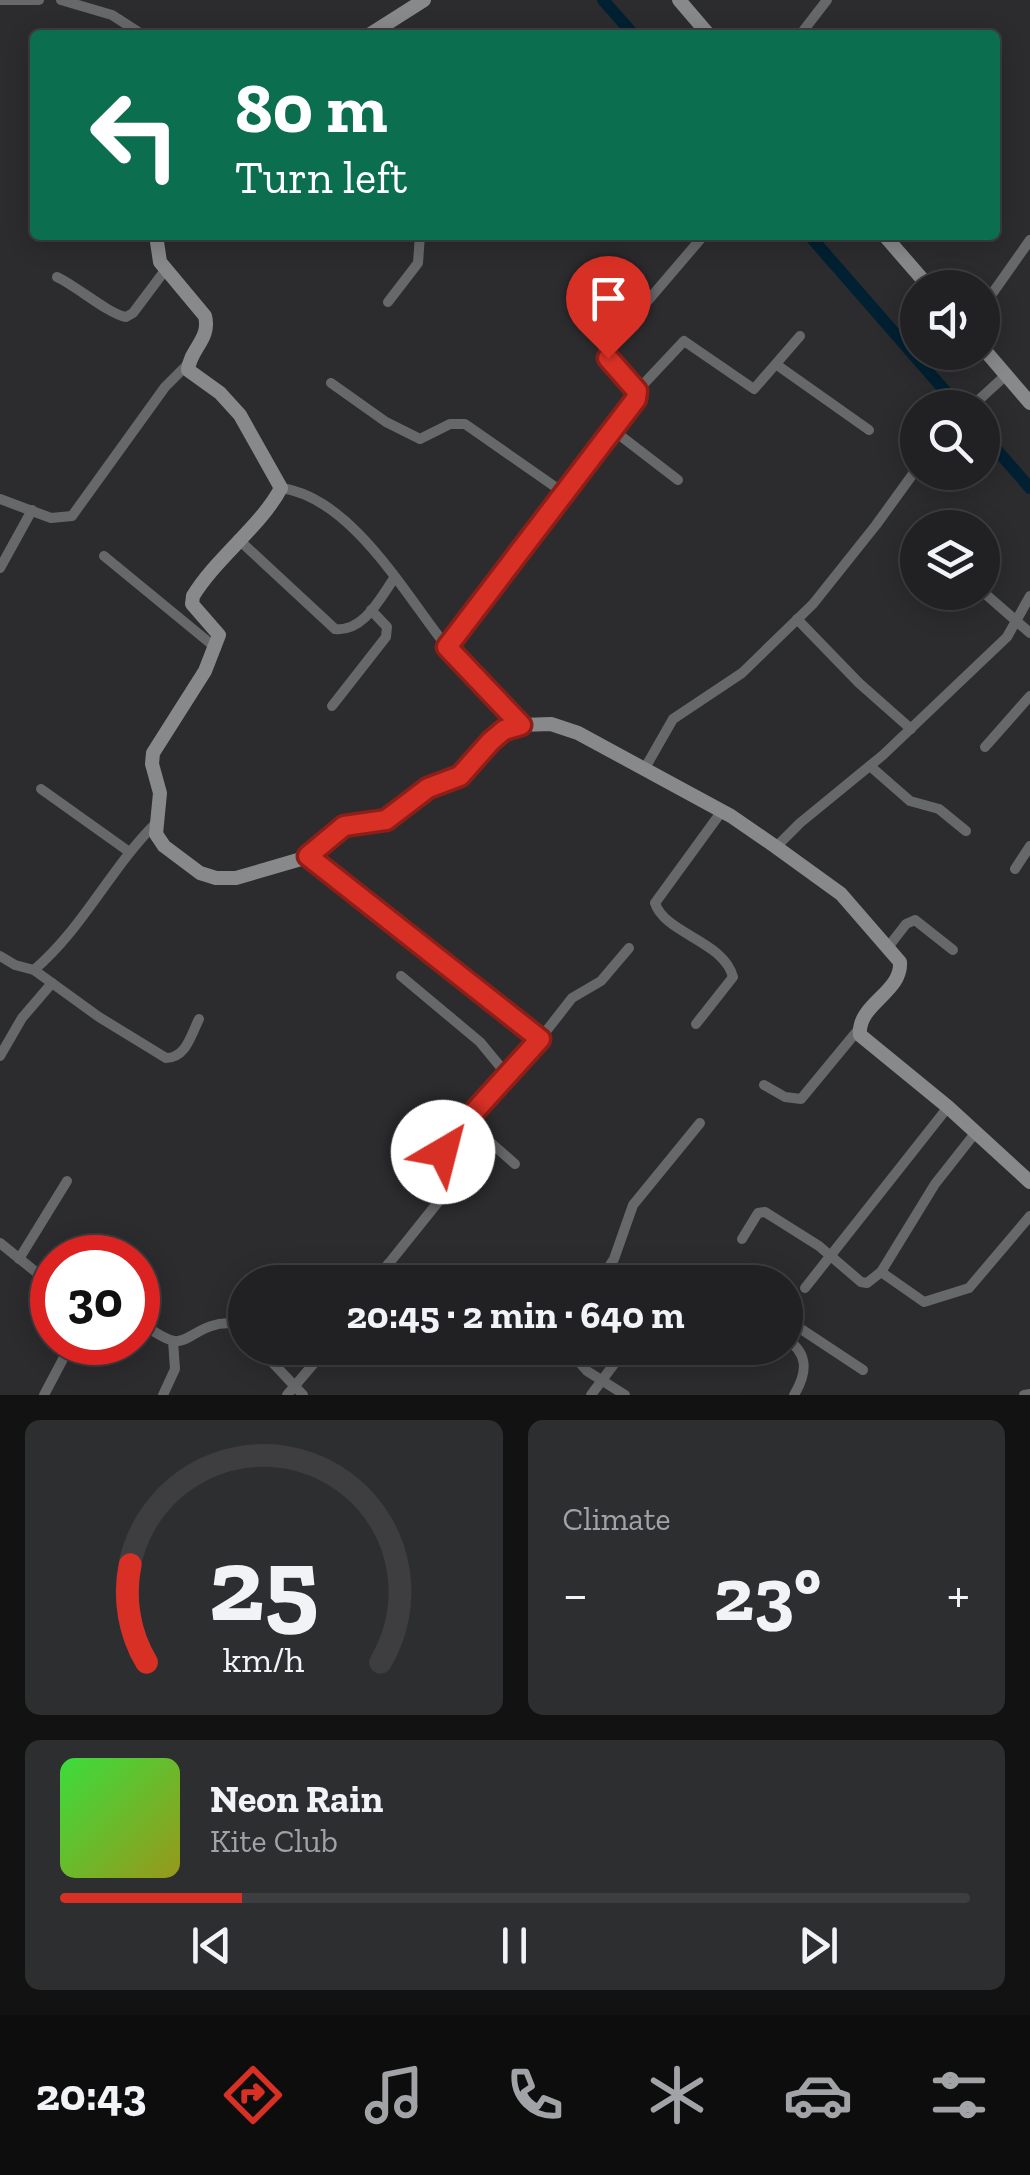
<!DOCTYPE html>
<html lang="en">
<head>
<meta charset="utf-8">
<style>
	:root { --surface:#212123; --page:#2d2e30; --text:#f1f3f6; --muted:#a2a3a6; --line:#3e3e41; --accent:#d93025 }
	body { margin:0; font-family:"Zilla Slab",serif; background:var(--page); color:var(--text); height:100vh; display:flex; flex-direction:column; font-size:38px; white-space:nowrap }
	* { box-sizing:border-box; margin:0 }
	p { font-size:32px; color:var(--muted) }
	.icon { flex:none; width:55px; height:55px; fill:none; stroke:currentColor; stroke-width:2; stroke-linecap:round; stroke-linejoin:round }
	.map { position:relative; height:1395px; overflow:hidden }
	.side { display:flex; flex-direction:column; gap:25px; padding:25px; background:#121213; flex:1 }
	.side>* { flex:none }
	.hud { position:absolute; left:30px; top:30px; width:970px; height:210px; border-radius:10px; box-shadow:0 5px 25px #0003,0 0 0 2px var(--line); background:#0b6e4f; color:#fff; overflow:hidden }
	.controls { position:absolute; left:900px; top:270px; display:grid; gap:20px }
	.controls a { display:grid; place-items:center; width:100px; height:100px; border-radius:50%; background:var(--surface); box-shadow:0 5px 25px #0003,0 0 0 2px var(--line); font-size:50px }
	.speed { position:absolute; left:30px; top:1235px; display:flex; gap:20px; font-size:50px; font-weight:700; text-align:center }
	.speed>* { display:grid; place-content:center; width:130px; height:130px; border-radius:50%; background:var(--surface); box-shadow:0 5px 25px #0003,0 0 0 2px var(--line); line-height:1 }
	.speed .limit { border:15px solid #d22; background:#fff; color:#111 }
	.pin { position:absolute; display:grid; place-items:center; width:85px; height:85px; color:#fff; margin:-102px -42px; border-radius:50% 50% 50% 0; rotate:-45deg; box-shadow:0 0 10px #0007 }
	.pin .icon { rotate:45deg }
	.me { position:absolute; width:110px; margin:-55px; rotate:37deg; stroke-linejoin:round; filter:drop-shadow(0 0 8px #0008) }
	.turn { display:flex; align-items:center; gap:35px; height:210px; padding:0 40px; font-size:45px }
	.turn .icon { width:130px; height:130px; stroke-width:2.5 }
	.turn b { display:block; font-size:70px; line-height:85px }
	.big { font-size:75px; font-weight:700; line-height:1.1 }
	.side .tile { flex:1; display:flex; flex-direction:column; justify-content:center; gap:15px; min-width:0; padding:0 35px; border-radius:15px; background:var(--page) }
	.side .dial { align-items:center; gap:0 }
	.dial svg { height:260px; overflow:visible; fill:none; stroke:var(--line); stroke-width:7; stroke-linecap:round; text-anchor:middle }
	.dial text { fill:var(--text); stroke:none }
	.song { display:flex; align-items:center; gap:30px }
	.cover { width:120px; height:120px; border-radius:15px; background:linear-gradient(135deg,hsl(120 70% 55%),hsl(60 70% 35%)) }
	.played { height:10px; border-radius:5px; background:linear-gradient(90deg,var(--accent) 20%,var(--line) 20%) }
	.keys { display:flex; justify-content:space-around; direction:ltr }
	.heat { display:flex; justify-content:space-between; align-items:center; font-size:55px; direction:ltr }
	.side .tiles { flex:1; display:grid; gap:25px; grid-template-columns:1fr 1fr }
	.tile:last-child { grid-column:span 2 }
	.trip { position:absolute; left:228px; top:1265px; width:575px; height:100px; border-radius:50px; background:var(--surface); box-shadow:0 5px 25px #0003,0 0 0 2px var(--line); font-weight:700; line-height:100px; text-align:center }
	.tab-bar { display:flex; height:160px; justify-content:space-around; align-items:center; background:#0d0d0e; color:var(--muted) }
	.tab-bar .icon { width:70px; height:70px }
	.tab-bar .current { color:var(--accent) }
	.tab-bar b { font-size:45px; color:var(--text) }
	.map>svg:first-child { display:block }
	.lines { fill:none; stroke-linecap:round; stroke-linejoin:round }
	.canal { stroke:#012031; stroke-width:12 }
	.street { stroke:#676869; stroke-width:10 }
	.secondary { stroke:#88898b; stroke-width:14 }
	.route-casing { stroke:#8d1f18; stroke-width:25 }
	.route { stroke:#d93025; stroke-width:18 }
</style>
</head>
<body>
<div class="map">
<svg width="1030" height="1395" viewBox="0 0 1030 1395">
	<rect width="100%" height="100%" fill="#2c2c2f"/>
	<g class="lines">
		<!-- canal -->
		<g class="canal">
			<polyline points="603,0 634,35"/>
			<polyline points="809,235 960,408"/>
			<polyline points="982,433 1030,488"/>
		</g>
		<!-- street -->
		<g class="street">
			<polyline points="0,0 39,0"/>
			<polyline points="61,0 112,15 143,35"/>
			<polyline points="800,35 827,0"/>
			<path d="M 57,277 C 78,287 107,313 126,317 L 133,313 L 166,269"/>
			<polyline points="388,302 418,263 420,235"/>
			<polyline points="982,308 1030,240"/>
			<polyline points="777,365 869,430"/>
			<polyline points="331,383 386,422 420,439 450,424 465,424 564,493"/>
			<polyline points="637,391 684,341 754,389 800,336"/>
			<polyline points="970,408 1006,375"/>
			<polyline points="613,430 678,480"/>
			<path d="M 281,488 C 354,498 408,600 451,652 C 473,678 497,701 521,725"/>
			<polyline points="0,499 51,518 72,516 165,387 188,364"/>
			<path d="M 238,539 L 335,629 C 364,632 380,598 395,577"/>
			<polyline points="104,556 216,648"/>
			<polyline points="0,568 32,510"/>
			<polyline points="982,591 1030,633"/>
			<polyline points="797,619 859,683 911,729"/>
			<path d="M 447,647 L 637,399 C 636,375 604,372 610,345 L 704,235"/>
			<polyline points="332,706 386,637 387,627 371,610"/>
			<polyline points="985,747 1030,696"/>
			<polyline points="870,766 910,801 939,809 966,831"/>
			<polyline points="645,768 673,719 742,673 813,604 876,525 918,467"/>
			<polyline points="41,789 128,851"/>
			<polyline points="776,847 800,823 883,755 1007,637 1030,596"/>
			<polyline points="308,857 540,1039 445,1144 443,1152 455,1173 451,1186 374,1282"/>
			<polyline points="1015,869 1030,846"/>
			<polyline points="889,946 906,924 915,920 953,950"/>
			<path d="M 0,956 L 15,965 L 34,970 C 84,927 110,869 155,824"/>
			<path d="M 34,970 L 99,1017 L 166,1058 C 186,1058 191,1035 199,1019"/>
			<polyline points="401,976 480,1042 508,1076"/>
			<path d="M 696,1024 L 733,977 C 724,941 665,934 655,903 L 722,811"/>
			<polyline points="540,1039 572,998 601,981 629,948"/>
			<polyline points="0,1056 22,1018 52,983"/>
			<polyline points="764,1085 785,1097 801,1099 858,1030"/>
			<polyline points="466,1121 515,1164"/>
			<polyline points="742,1239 758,1213 765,1212 819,1246 861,1282 867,1283 881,1272 924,1302 969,1288 1030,1216"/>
			<polyline points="0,1243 52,1285"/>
			<polyline points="19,1259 67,1181"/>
			<polyline points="388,1264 411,1282"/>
			<polyline points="881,1272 935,1184 976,1132"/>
			<polyline points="679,1274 693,1282"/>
			<polyline points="599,1282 614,1259 633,1205 700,1123"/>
			<polyline points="805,1288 948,1107"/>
			<path d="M 138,1321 C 148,1327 162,1339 174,1341 C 189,1344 203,1319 236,1324 L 245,1332"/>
			<polyline points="785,1332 791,1328 801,1329 863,1370"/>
			<path d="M 785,1338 C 809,1353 808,1372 794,1395"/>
			<polyline points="259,1348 303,1395"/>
			<polyline points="492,1348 500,1355"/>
			<polyline points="567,1348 587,1371 625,1395"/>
			<polyline points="44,1395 72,1342"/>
			<polyline points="163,1395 175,1369 173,1341"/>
			<polyline points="287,1395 327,1348"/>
			<polyline points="591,1395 626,1348"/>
			<polyline points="1024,1395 1030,1394"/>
		</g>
		<!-- secondary -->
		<g class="secondary">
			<polyline points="679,0 709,35"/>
			<polyline points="369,35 424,0"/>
			<path d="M 156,235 L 160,262 L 205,316 C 211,339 190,349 188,370 L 220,393 L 240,415 L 281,488 C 261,526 217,557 193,596 L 192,604 L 219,635 L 205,671 L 153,753 L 152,764 L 160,793 L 156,834 L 164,846 L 200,873 L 216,878 L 236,878 L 308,857 L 344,826 L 386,820 L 428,788 L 459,776 L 504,730 L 521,725 L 551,724 L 578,733 L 731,816 L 776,847 L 841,894 L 900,962 C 902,993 857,1004 860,1035 L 948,1107 L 1030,1182"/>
			<polyline points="884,235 930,288"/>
			<polyline points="982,347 1030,403"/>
		</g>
	</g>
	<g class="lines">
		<defs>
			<polyline id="route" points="443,1152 445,1144 540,1039 308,856 344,826 386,820 428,788 460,776 491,741 504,730 521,725 447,647 636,399 637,391 608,358"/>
		</defs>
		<!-- route casing -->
		<use href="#route" class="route-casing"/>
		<!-- route -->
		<use href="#route" class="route"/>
	</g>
</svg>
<div class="controls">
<a><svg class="icon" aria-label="sound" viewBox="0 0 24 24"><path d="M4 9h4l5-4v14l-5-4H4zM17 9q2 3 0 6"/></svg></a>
<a><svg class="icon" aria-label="search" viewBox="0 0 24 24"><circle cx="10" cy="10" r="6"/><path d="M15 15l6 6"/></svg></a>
<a><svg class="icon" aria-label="layers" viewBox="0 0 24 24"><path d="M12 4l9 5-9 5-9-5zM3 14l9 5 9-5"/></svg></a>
</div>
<div class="speed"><div class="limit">30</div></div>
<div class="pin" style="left:608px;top:358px;background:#d93025"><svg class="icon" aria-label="arrive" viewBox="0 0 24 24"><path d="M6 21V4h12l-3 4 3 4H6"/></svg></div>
<svg class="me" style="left:443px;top:1152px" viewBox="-20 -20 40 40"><circle r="19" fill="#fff"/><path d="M0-13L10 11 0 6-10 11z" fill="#d93025"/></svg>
<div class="trip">20:45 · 2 min · 640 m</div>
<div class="hud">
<div class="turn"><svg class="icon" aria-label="left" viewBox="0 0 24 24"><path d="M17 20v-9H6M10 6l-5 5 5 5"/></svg><div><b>80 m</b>Turn left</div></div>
</div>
</div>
<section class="side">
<div class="tiles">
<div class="tile dial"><svg viewBox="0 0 100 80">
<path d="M14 69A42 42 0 1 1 86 69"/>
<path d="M14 69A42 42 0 0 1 9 39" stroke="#d93025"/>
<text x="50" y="56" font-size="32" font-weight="700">25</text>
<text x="50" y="72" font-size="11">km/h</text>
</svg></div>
<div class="tile"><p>Climate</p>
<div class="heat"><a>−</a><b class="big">23°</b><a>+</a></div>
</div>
<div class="tile">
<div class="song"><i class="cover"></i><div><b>Neon Rain</b><p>Kite Club</p></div></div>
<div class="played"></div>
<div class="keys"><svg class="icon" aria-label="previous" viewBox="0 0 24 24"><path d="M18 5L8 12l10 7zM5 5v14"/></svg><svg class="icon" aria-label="pause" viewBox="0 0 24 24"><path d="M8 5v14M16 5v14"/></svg><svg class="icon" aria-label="next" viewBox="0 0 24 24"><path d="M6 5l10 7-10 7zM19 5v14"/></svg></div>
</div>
</div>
</section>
<nav class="tab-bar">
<b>20:43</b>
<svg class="icon current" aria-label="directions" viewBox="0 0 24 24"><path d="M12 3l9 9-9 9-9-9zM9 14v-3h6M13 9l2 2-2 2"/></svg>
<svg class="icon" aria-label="music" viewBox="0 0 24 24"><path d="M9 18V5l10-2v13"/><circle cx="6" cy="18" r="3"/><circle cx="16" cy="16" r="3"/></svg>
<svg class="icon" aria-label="phone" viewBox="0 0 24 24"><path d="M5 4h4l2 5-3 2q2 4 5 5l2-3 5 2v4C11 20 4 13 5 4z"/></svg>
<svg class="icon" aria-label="climate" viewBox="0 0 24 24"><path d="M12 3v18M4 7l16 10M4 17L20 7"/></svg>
<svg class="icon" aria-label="car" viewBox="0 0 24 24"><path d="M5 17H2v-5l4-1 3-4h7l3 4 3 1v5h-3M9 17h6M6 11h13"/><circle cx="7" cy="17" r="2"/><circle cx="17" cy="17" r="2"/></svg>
<svg class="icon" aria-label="filters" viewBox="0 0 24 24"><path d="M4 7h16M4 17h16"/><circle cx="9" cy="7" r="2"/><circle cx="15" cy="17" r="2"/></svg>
</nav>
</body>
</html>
